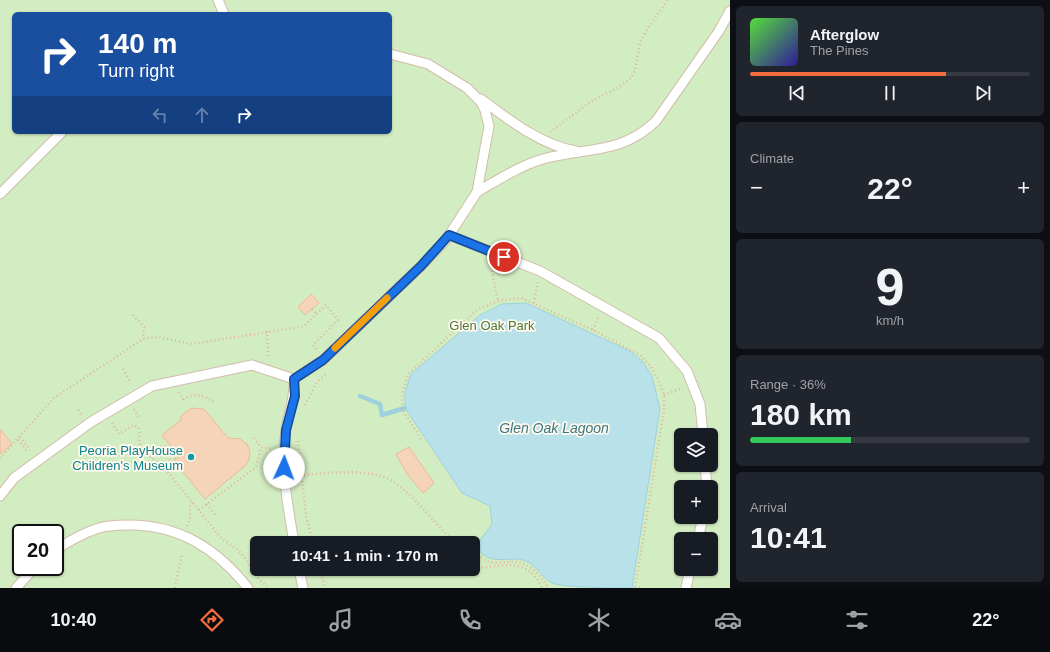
<!DOCTYPE html>
<html lang="en">
<head>
<meta charset="utf-8">
<style>
	:root { --surface:#171b24; --page:#20242c; --text:#f1f3f6; --muted:#9ea1a6; --line:#363941; --accent:#f26d40 }
	body { margin:0; font-family:Helvetica,sans-serif; background:var(--page); color:var(--text); height:100vh; display:flex; flex-direction:column; font-size:15px; white-space:nowrap }
	* { box-sizing:border-box; margin:0 }
	p { font-size:13px; color:var(--muted) }
	.icon { flex:none; width:22px; height:22px; fill:none; stroke:currentColor; stroke-width:2; stroke-linecap:round; stroke-linejoin:round }
	.map { position:relative; flex:1; overflow:hidden }
	.drawer { display:flex; flex-direction:column; gap:6px; padding:6px; background:#0d0f14; width:320px }
	.drawer>* { flex:none }
	.banner { position:absolute; left:12px; top:12px; width:380px; height:122px; border-radius:6px; box-shadow:0 1px 3px #0004; background:#1a4fa0; color:#fff; overflow:hidden }
	.tools { position:absolute; left:674px; top:428px; display:grid; gap:8px }
	.tools a { display:grid; place-items:center; width:44px; height:44px; border-radius:6px; background:var(--surface); box-shadow:0 1px 3px #0004; font-size:20px }
	.speed { position:absolute; left:12px; top:524px; display:flex; gap:8px; font-size:20px; font-weight:700; text-align:center }
	.speed>* { display:grid; place-content:center; width:52px; height:52px; border-radius:50%; background:var(--surface); box-shadow:0 1px 3px #0004; line-height:1 }
	.speed .limit { border:2px solid #111; border-radius:6px; background:#fff; color:#111 }
	.pin { position:absolute; display:grid; place-items:center; width:34px; height:34px; color:#fff; margin:-17px; border:2px solid #fff; border-radius:50%; box-shadow:0 1px 4px #0007 }
	.me { position:absolute; width:44px; margin:-22px; rotate:2deg; stroke-linejoin:round; filter:drop-shadow(0 0 3px #0008) }
	.turn { display:flex; align-items:center; gap:14px; height:84px; padding:0 20px; font-size:18px }
	.turn .icon { width:52px; height:52px; stroke-width:2.5 }
	.turn b { display:block; font-size:28px; line-height:34px }
	.lanes { display:flex; align-items:center; height:38px; padding:0 20px; background:#0003; justify-content:center; gap:20px; direction:ltr }
	.lanes .off { opacity:.35 }
	.big { font-size:30px; font-weight:600; line-height:1.1 }
	.drawer .card { flex:1; display:flex; flex-direction:column; justify-content:center; gap:6px; min-width:0; padding:0 14px; border-radius:6px; background:var(--page) }
	.drawer .dial { align-items:center; gap:0 }
	.dial b { font-size:52px; line-height:1 }
	.song { display:flex; align-items:center; gap:12px }
	.cover { width:48px; height:48px; border-radius:6px; background:linear-gradient(135deg,hsl(110 70% 55%),hsl(250 70% 35%)) }
	.played { height:4px; border-radius:2px; background:linear-gradient(90deg,var(--accent) 70%,var(--line) 70%) }
	.keys { display:flex; justify-content:space-around; direction:ltr }
	.heat { display:flex; justify-content:space-between; align-items:center; font-size:22px; direction:ltr }
	.charge { height:6px; border-radius:3px; background:linear-gradient(90deg,#34c759 36%,var(--line) 0) }
	.trip { position:absolute; left:250px; top:536px; width:230px; height:40px; border-radius:6px; background:var(--surface); box-shadow:0 1px 3px #0004; font-weight:600; line-height:40px; text-align:center }
	.dock { display:flex; height:64px; justify-content:space-around; align-items:center; background:#090b0e; color:var(--muted) }
	.dock .icon { width:28px; height:28px }
	.dock .on { color:var(--accent) }
	.dock b { font-size:18px; color:var(--text) }
	main { display:flex; flex:1; min-height:0 }
	.map>svg:first-child { display:block }
	.green { fill:#d3edc2; fill-rule:evenodd }
	.water { fill:#b8e1ea; stroke:#9dd1dd }
	.lines { fill:none; stroke-linecap:round; stroke-linejoin:round }
	.stream { stroke:#9dd1dd; stroke-width:4.5 }
	.building { fill:#f6d4ba; stroke:#eaba99 }
	.lane-casing { stroke:#d1bdaa; stroke-width:11 }
	.path { stroke:#dcb79d; stroke-width:2.5; stroke-dasharray:1 3; stroke-linecap:butt }
	.lane { stroke:#fff; stroke-width:9 }
	.route-casing { stroke:#114b97; stroke-width:10 }
	.route { stroke:#1a73e8; stroke-width:7 }
	.slow { stroke:#f59e0b; stroke-width:7 }
	.culture-dot { fill:#0f9aa8; stroke:#fff9ee; stroke-width:1.5 }
	.labels { text-anchor:middle; stroke-width:3.5; stroke-linejoin:round; paint-order:stroke }
	.park-label { font-size:13px; fill:#4c7a3c; stroke:#fff9ee }
	.culture-label { font-size:13px; fill:#0d838f; stroke:#fff9ee; text-anchor:end }
	.water-label { font-size:14px; font-style:italic; fill:#3c7988; stroke:#fff9ee }
</style>
</head>
<body>
<main>
<div class="map">
<svg width="730" height="588" viewBox="0 0 730 588">
	<rect width="100%" height="100%" fill="#fef5e5"/>
	<!-- green -->
	<path class="green" d="M 0,0 L 730,0 L 730,588 L 0,588 ZM 14,14 L 390,14 L 390,132 L 14,132 ZM 681,435 L 711,435 L 711,465 L 681,465 ZM 681,487 L 711,487 L 711,517 L 681,517 ZM 21,533 L 55,533 L 55,567 L 21,567 ZM 681,539 L 711,539 L 711,569 L 681,569 ZM 257,543 L 473,543 L 473,569 L 257,569 Z"/>
	<!-- water -->
	<path class="water" d="M 526,303 L 630,351 L 642,361 L 652,376 L 660,409 L 632,588 C 613,588 567,588 552,583 C 542,578 537,566 526,561 C 513,556 499,563 487,557 C 483,555 479,550 475,547 L 492,524 L 490,506 L 462,493 L 405,408 L 405,392 L 411,374 L 480,315 L 502,304 Z"/>
	<g class="lines">
		<!-- stream -->
		<polyline class="stream" points="360,396 380,404 382,415 405,408"/>
	</g>
	<!-- building -->
	<g class="building">
		<polygon points="311,294 319,303 305,315 298,307"/>
		<polygon points="191,408 204,409 228,438 240,439 247,444 250,452 249,460 245,466 205,499 174,461 179,457 162,435 181,420 181,416"/>
		<polygon points="0,429 12,444 0,454"/>
		<polygon points="409,447 434,483 423,493 408,475 396,454"/>
	</g>
	<g class="lines">
		<defs>
			<g id="lane">
				<polyline points="218,0 224,14"/>
				<path d="M 481,99 C 509,120 541,145 576,151"/>
				<path d="M 477,192 C 498,180 519,166 543,159 C 585,147 621,155 656,121 L 719,31 L 730,11"/>
				<polyline points="0,194 62,132"/>
				<polyline points="449,235 540,271 659,338 687,371 700,404 703,435"/>
				<polyline points="294,379 323,360 421,266 446,240 477,192 489,126 485,110 481,102 467,88 428,64 390,54"/>
				<polyline points="705,465 707,487"/>
				<polyline points="0,496 14,478 91,422 152,386 252,365 294,379"/>
				<polyline points="698,539 703,517"/>
				<path d="M 294,543 C 288,506 280,468 286,430 C 289,410 295,400 294,379"/>
				<path d="M 55,550 C 68,542 81,534 96,529 C 106,525 118,525 129,525 C 180,525 217,549 248,588"/>
				<polyline points="299,569 303,588"/>
				<polyline points="16,588 35,567"/>
				<polyline points="686,588 690,569"/>
			</g>
		</defs>
		<!-- lane casing -->
		<use href="#lane" class="lane-casing"/>
		<!-- path -->
		<g class="path">
			<polyline points="550,132 590,102 617,88 629,80 635,71 640,42 648,28 668,0"/>
			<polyline points="490,263 498,301"/>
			<polyline points="534,303 538,282"/>
			<polyline points="312,309 317,314"/>
			<polyline points="133,315 144,327 143,339"/>
			<polyline points="593,330 598,317"/>
			<polyline points="267,331 268,357"/>
			<polyline points="123,369 131,383"/>
			<path d="M 179,392 L 183,399 C 196,392 204,395 215,403"/>
			<polyline points="664,395 682,388"/>
			<polyline points="305,405 317,382 327,373"/>
			<polyline points="134,409 140,419"/>
			<polyline points="78,410 82,416"/>
			<path d="M 112,423 L 119,434 L 134,425 L 138,427 C 141,433 138,438 140,444 C 143,455 157,460 165,469 L 222,539 L 237,549 L 245,558 L 257,577 L 268,588"/>
			<polyline points="20,437 30,450"/>
			<polyline points="254,438 261,447 272,449"/>
			<polyline points="421,439 402,409 403,390 409,373 478,309 498,301 521,298 593,330 640,355 651,367 658,379 664,395 664,410 635,588"/>
			<polyline points="18,440 28,452"/>
			<polyline points="298,441 306,516 313,543"/>
			<polyline points="0,458 54,398 143,339 158,337 192,344 300,327 304,326 326,305 338,320 313,345 318,351"/>
			<polyline points="175,466 161,448 164,445 176,460"/>
			<polyline points="168,472 176,465"/>
			<path d="M 296,476 C 323,473 375,466 397,484 C 418,501 436,524 455,543"/>
			<polyline points="207,504 216,516"/>
			<polyline points="199,510 256,467 261,447"/>
			<polyline points="187,526 190,517 190,505 193,502"/>
			<path d="M 473,548 C 477,552 482,559 487,561 C 494,564 502,562 509,562 C 528,560 539,574 549,588"/>
			<path d="M 473,561 L 480,568 C 508,565 527,558 542,588"/>
			<polyline points="320,569 325,588"/>
			<polyline points="635,587 641,588"/>
			<polyline points="175,588 182,554"/>
		</g>
		<!-- lane -->
		<use href="#lane" class="lane"/>
	</g>
	<g class="lines">
		<defs>
			<polyline id="route" points="284,468 286,430 295,396 294,379 323,360 421,266 449,235 504,257"/>
		</defs>
		<!-- route casing -->
		<use href="#route" class="route-casing"/>
		<!-- route -->
		<use href="#route" class="route"/>
		<!-- slow -->
		<polyline class="slow" points="335,348 387,298"/>
	</g>
	<!-- markers -->
	<circle class="culture-dot" cx="191" cy="457" r="4"/>
	<g class="labels">
		<!-- park labels -->
		<g class="park-label">
			<text x="492" y="330">Glen Oak Park</text>
		</g>
		<!-- culture labels -->
		<g class="culture-label">
			<text x="183" y="455">Peoria PlayHouse<tspan x="183" dy="15">Children's Museum</tspan></text>
		</g>
		<!-- water labels -->
		<g class="water-label">
			<text x="554" y="433">Glen Oak Lagoon</text>
		</g>
	</g>
</svg>
<div class="tools">
<a><svg class="icon" aria-label="layers" viewBox="0 0 24 24"><path d="M12 4l9 5-9 5-9-5zM3 14l9 5 9-5"/></svg></a>
<a>+</a>
<a>−</a>
</div>
<div class="speed"><div class="limit">20</div></div>
<div class="pin" style="left:504px;top:257px;background:#d93025"><svg class="icon" aria-label="arrive" viewBox="0 0 24 24"><path d="M6 21V4h12l-3 4 3 4H6"/></svg></div>
<svg class="me" style="left:284px;top:468px" viewBox="-20 -20 40 40"><circle r="19" fill="#fff"/><path d="M0-13L10 11 0 6-10 11z" fill="#1a73e8"/></svg>
<div class="trip">10:41 · 1 min · 170 m</div>
<div class="banner">
<div class="turn"><svg class="icon" aria-label="right" viewBox="0 0 24 24"><path d="M7 20v-9h11M14 6l5 5-5 5"/></svg><div><b>140 m</b>Turn right</div></div>
<div class="lanes"><svg class="icon off" aria-label="left" viewBox="0 0 24 24"><path d="M17 20v-9H6M10 6l-5 5 5 5"/></svg><svg class="icon off" aria-label="ahead" viewBox="0 0 24 24"><path d="M12 20V5M6 11l6-6 6 6"/></svg><svg class="icon" aria-label="right" viewBox="0 0 24 24"><path d="M7 20v-9h11M14 6l5 5-5 5"/></svg></div>
</div>
</div>
<section class="drawer">
<div class="card">
<div class="song"><i class="cover"></i><div><b>Afterglow</b><p>The Pines</p></div></div>
<div class="played"></div>
<div class="keys"><svg class="icon" aria-label="previous" viewBox="0 0 24 24"><path d="M18 5L8 12l10 7zM5 5v14"/></svg><svg class="icon" aria-label="pause" viewBox="0 0 24 24"><path d="M8 5v14M16 5v14"/></svg><svg class="icon" aria-label="next" viewBox="0 0 24 24"><path d="M6 5l10 7-10 7zM19 5v14"/></svg></div>
</div>
<div class="card"><p>Climate</p>
<div class="heat"><a>−</a><b class="big">22°</b><a>+</a></div>
</div>
<div class="card dial"><b>9</b><p>km/h</p></div>
<div class="card"><p>Range · 36%</p><b class="big">180 km</b><div class="charge"></div></div>
<div class="card"><p>Arrival</p><b class="big">10:41</b></div>
</section>
</main>
<nav class="dock">
<b>10:40</b>
<svg class="icon on" aria-label="directions" viewBox="0 0 24 24"><path d="M12 3l9 9-9 9-9-9zM9 14v-3h6M13 9l2 2-2 2"/></svg>
<svg class="icon" aria-label="music" viewBox="0 0 24 24"><path d="M9 18V5l10-2v13"/><circle cx="6" cy="18" r="3"/><circle cx="16" cy="16" r="3"/></svg>
<svg class="icon" aria-label="phone" viewBox="0 0 24 24"><path d="M5 4h4l2 5-3 2q2 4 5 5l2-3 5 2v4C11 20 4 13 5 4z"/></svg>
<svg class="icon" aria-label="climate" viewBox="0 0 24 24"><path d="M12 3v18M4 7l16 10M4 17L20 7"/></svg>
<svg class="icon" aria-label="car" viewBox="0 0 24 24"><path d="M5 17H2v-5l4-1 3-4h7l3 4 3 1v5h-3M9 17h6M6 11h13"/><circle cx="7" cy="17" r="2"/><circle cx="17" cy="17" r="2"/></svg>
<svg class="icon" aria-label="filters" viewBox="0 0 24 24"><path d="M4 7h16M4 17h16"/><circle cx="9" cy="7" r="2"/><circle cx="15" cy="17" r="2"/></svg>
<b>22°</b>
</nav>
</body>
</html>
